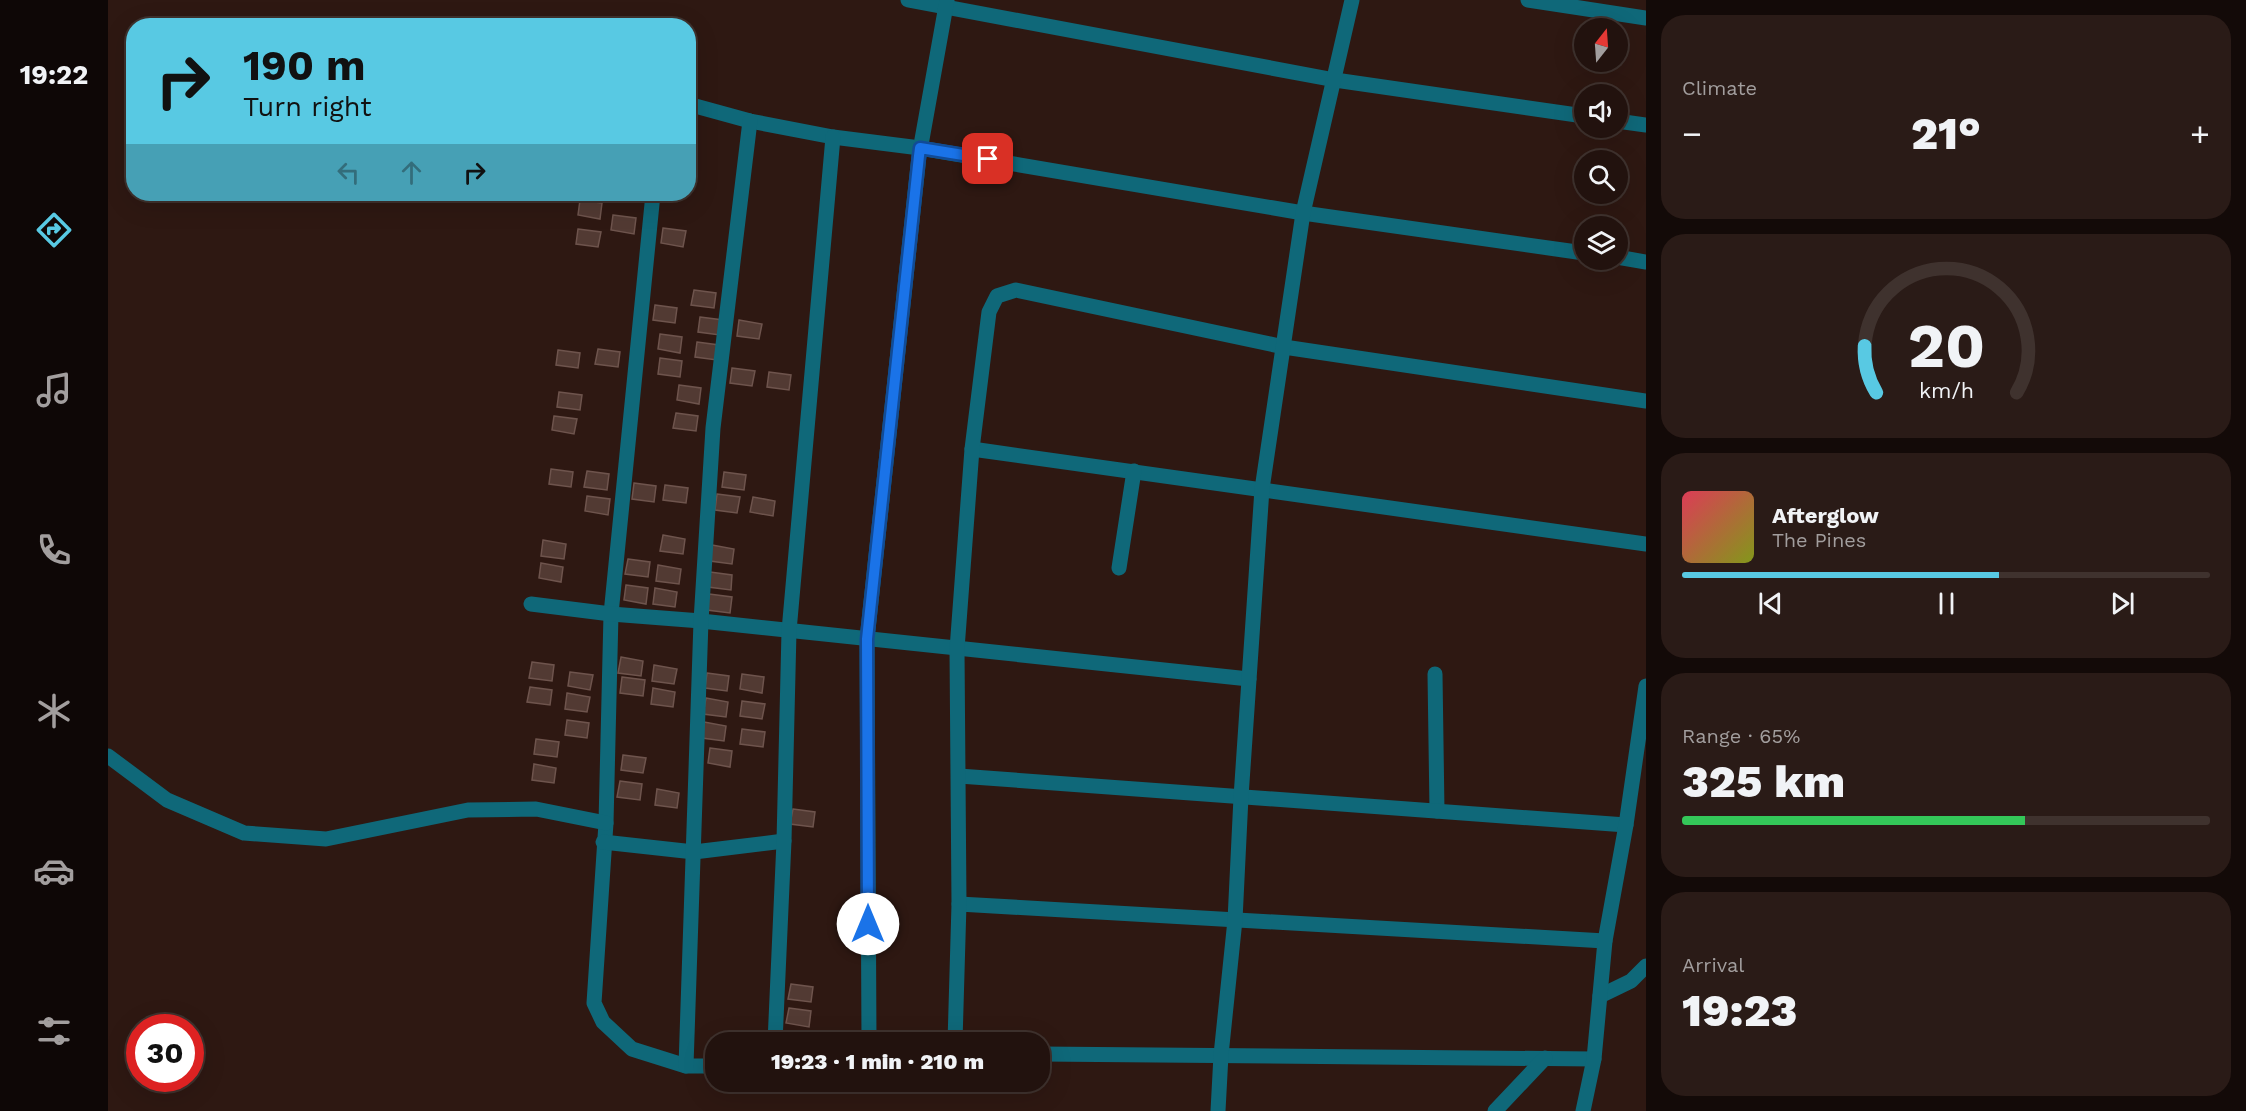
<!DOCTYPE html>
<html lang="en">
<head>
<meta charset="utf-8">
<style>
	:root { --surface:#22120e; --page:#2a1b17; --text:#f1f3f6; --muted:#a29e9e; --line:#3f322e; --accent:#58c9e3 }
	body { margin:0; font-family:"Work Sans",sans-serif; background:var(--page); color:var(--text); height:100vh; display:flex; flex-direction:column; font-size:22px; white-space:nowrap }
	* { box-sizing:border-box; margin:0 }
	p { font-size:20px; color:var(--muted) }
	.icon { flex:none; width:33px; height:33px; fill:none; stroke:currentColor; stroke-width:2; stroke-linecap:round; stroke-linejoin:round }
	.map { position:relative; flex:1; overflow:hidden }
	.details { display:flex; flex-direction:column; gap:15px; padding:15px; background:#130a08; width:600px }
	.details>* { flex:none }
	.banner { position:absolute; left:18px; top:18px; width:570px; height:183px; border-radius:24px; box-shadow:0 6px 24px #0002,0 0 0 2px var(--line); background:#58c9e3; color:#111; overflow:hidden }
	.needle { width:39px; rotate:17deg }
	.controls { position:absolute; left:1466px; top:18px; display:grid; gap:12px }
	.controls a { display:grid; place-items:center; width:54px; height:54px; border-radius:50%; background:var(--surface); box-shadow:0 6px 24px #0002,0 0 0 2px var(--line); font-size:30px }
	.speed { position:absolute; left:18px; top:1014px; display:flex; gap:12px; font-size:30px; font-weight:700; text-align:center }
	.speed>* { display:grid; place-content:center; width:78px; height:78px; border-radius:50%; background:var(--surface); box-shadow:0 6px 24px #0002,0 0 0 2px var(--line); line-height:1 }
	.speed .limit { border:9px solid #d22; background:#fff; color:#111 }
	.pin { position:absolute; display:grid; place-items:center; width:51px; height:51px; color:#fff; margin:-26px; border-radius:12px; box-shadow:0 3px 9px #0006 }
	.me { position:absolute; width:66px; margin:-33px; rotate:0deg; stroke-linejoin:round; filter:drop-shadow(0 0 4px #0008) }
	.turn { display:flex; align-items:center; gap:21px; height:126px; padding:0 18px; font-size:27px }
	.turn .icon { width:78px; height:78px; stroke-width:2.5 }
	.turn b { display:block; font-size:42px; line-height:51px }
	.lanes { display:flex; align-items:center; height:57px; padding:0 18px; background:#0003; justify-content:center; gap:30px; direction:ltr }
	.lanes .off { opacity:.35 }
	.big { font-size:45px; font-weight:800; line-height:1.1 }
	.details .tile { flex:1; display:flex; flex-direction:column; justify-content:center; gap:9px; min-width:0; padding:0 21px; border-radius:24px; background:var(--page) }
	.details .dial { align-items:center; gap:0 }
	.dial svg { height:156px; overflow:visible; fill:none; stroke:var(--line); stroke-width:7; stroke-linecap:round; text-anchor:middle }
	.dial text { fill:var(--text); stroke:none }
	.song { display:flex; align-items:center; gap:18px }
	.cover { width:72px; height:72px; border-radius:9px; background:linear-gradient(135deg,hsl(350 70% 55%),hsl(70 70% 35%)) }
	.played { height:6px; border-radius:3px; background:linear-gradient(90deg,var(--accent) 60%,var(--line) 60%) }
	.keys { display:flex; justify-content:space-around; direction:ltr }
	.heat { display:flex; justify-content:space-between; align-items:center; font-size:33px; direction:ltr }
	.charge { height:9px; border-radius:4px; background:linear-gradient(90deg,#34c759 65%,var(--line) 0) }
	.trip { position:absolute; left:597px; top:1032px; width:345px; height:60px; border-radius:24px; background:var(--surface); box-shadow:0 6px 24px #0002,0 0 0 2px var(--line); font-weight:800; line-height:60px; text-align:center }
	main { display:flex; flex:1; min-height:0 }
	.tabs { display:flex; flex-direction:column; width:108px; justify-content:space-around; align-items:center; background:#0e0706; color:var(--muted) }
	.tabs .icon { width:42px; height:42px }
	.tabs .current { color:var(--accent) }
	.tabs b { font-size:27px; color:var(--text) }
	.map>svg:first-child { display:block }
	.building { fill:#523a33; stroke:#6e544d; stroke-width:1.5 }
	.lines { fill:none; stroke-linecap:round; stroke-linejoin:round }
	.minor { stroke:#0f6879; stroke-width:15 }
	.route-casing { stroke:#114b97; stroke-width:15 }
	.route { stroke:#1a73e8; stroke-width:10 }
</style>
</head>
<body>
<main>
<nav class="tabs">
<b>19:22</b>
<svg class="icon current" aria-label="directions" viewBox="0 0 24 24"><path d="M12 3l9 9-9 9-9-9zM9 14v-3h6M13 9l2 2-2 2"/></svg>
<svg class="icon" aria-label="music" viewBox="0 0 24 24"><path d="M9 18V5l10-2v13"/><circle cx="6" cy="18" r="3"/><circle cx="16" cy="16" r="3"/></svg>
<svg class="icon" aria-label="phone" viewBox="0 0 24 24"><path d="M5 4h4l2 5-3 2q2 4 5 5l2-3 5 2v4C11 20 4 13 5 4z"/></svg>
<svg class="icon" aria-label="climate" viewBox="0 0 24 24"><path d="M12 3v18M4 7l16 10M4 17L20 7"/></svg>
<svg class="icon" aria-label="car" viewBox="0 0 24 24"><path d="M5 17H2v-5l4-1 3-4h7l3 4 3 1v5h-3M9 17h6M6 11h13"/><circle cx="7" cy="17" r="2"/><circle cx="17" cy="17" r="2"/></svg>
<svg class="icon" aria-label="filters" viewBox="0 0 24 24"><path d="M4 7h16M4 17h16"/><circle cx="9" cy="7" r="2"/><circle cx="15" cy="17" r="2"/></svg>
</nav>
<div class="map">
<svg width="1538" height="1111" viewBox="0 0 1538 1111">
	<rect width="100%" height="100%" fill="#2e1812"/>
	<!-- building -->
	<g class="building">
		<polygon points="472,200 494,203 492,219 470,215"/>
		<polygon points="505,215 528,218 526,234 503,230"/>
		<polygon points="555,228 578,231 575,247 553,243"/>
		<polygon points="470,229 493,232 490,247 468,244"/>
		<polygon points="586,290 608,293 606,308 583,305"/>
		<polygon points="547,305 569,308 567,323 545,320"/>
		<polygon points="592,317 615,320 612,335 590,332"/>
		<polygon points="631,320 654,324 651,339 629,336"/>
		<polygon points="552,334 574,337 572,353 550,349"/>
		<polygon points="589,342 611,345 609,360 587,357"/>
		<polygon points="490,349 512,352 510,367 487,364"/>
		<polygon points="450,350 472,353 470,368 448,365"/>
		<polygon points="552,358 574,361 572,377 550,374"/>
		<polygon points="624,368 647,371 644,386 622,383"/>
		<polygon points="661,372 683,375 681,390 659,387"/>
		<polygon points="571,385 593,388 591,404 569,400"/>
		<polygon points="451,392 474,395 472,410 449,407"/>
		<polygon points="568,413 590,416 588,431 565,428"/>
		<polygon points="446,416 469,419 466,434 444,430"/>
		<polygon points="443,469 465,472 463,487 441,484"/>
		<polygon points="479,471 501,474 499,490 476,487"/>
		<polygon points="616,472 638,475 636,490 614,487"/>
		<polygon points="526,483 548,486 546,502 524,499"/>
		<polygon points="557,485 580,488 578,503 555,500"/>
		<polygon points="609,494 632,497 629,513 607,510"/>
		<polygon points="479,496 502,499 500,515 477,511"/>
		<polygon points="645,497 667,501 665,516 642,512"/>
		<polygon points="555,535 577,539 575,554 552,551"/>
		<polygon points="435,540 458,544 456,559 433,556"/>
		<polygon points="604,545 626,549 624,564 602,561"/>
		<polygon points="520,559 542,562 540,577 517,574"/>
		<polygon points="433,563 455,567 453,582 431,578"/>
		<polygon points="550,565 573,569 571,584 548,581"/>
		<polygon points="602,572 624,575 623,590 600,587"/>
		<polygon points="518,585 540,588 538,604 516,600"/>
		<polygon points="547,588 569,592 567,607 545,604"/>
		<polygon points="601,594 624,597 622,613 599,610"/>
		<polygon points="513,657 535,661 533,676 510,673"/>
		<polygon points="424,662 446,665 444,681 421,678"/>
		<polygon points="546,665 569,669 566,684 544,681"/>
		<polygon points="462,672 485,675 482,690 460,686"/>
		<polygon points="599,673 621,676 619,691 597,688"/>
		<polygon points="634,674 656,677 654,693 632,689"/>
		<polygon points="514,677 537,680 535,696 512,693"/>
		<polygon points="422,687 444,690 442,705 419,702"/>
		<polygon points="545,688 567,692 565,707 543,704"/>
		<polygon points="459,693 482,697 479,712 457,709"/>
		<polygon points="598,698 620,702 618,717 595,714"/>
		<polygon points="634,701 657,704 654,719 632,716"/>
		<polygon points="459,720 481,723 479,738 457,735"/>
		<polygon points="596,722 618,726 616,741 594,738"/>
		<polygon points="634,729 657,732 655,747 632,744"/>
		<polygon points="428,739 451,742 449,757 426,754"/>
		<polygon points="602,748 624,751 622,767 600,763"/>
		<polygon points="515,755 538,758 535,773 513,770"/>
		<polygon points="426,764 448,768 446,783 424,780"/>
		<polygon points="512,781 534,784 532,800 509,797"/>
		<polygon points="549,789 571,793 569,808 547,805"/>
		<polygon points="685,809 707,812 705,827 682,824"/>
		<polygon points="683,984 705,987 703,1002 680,999"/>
		<polygon points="681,1008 703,1011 701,1027 678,1023"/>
		<polygon points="681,1031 704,1034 702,1042 680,1042"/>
	</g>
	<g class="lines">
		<!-- minor -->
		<g class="minor">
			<polyline points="800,0 1227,80 1476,116"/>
			<polyline points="1420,0 1538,18"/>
			<polyline points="580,104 642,121 725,137 812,148 1195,213 1476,253"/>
			<polyline points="1509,121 1538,125"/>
			<polyline points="545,194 503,614 498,823 486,1003 495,1022 524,1049 578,1066 608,1066"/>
			<polyline points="1509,257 1538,262"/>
			<polyline points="864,449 1538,544"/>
			<polyline points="1011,568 1026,471"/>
			<polyline points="423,604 503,614 593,621 1141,679"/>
			<polyline points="1327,674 1329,811"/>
			<polyline points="0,756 59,800 136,833 218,839 360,810 428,809 498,823"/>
			<polyline points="851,776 1518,825"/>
			<polyline points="495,842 586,852 676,841"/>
			<polyline points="851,904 1497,941"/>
			<polyline points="1492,996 1523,981 1538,966"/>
			<polyline points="667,1042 676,841 681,631 725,137"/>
			<polyline points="761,1042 759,639 811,156 839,0"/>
			<polyline points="847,1042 851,904 849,649 864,449 881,312 889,296 908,290 1176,347 1538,401"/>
			<polyline points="932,1054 1486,1059"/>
			<polyline points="578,1066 593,621 605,428 642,121"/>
			<polyline points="1110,1111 1113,1055 1127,920 1133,797 1154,489 1195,213 1244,0"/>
			<polyline points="1387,1111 1437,1058"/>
			<polyline points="1475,1111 1486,1059 1497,941 1518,825 1538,686"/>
		</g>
	</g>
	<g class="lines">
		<defs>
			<polyline id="route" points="760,924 759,639 811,156 812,148 880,159"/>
		</defs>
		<!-- route casing -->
		<use href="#route" class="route-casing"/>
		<!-- route -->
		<use href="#route" class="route"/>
	</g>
</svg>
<div class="controls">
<a><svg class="needle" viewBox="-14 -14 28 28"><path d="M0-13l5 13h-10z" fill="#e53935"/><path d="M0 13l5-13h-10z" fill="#a29e9e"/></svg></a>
<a><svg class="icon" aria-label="sound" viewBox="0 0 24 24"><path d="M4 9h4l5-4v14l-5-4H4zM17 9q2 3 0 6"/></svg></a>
<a><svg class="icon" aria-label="search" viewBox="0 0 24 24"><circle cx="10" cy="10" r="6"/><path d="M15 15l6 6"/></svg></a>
<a><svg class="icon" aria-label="layers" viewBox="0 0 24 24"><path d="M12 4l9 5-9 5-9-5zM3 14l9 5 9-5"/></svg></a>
</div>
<div class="speed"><div class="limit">30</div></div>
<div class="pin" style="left:880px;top:159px;background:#d93025"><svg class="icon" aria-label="arrive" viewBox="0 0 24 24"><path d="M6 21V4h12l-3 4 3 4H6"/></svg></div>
<svg class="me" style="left:760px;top:924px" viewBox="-20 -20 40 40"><circle r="19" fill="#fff"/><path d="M0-13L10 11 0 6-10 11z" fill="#1a73e8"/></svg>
<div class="trip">19:23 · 1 min · 210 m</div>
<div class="banner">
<div class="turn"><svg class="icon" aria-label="right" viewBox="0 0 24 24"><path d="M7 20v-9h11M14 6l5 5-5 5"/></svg><div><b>190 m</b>Turn right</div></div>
<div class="lanes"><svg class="icon off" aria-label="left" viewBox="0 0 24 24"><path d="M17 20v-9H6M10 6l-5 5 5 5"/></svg><svg class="icon off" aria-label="ahead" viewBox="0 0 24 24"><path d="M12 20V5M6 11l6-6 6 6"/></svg><svg class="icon" aria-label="right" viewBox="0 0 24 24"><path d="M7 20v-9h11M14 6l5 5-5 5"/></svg></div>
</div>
</div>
<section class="details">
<div class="tile"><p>Climate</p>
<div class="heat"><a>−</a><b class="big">21°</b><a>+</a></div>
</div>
<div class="tile dial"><svg viewBox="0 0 100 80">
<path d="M14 69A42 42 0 1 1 86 69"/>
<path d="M14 69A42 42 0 0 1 8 45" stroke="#58c9e3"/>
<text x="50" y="56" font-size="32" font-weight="700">20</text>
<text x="50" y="72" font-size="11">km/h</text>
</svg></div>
<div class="tile">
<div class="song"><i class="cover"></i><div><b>Afterglow</b><p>The Pines</p></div></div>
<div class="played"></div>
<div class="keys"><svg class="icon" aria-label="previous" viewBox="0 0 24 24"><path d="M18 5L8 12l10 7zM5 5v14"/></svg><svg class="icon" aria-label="pause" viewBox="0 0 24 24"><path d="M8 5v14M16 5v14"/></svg><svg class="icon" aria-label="next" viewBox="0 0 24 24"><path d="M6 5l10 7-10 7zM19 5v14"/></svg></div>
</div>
<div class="tile"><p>Range · 65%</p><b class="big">325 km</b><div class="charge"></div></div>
<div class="tile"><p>Arrival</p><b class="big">19:23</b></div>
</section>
</main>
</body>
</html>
